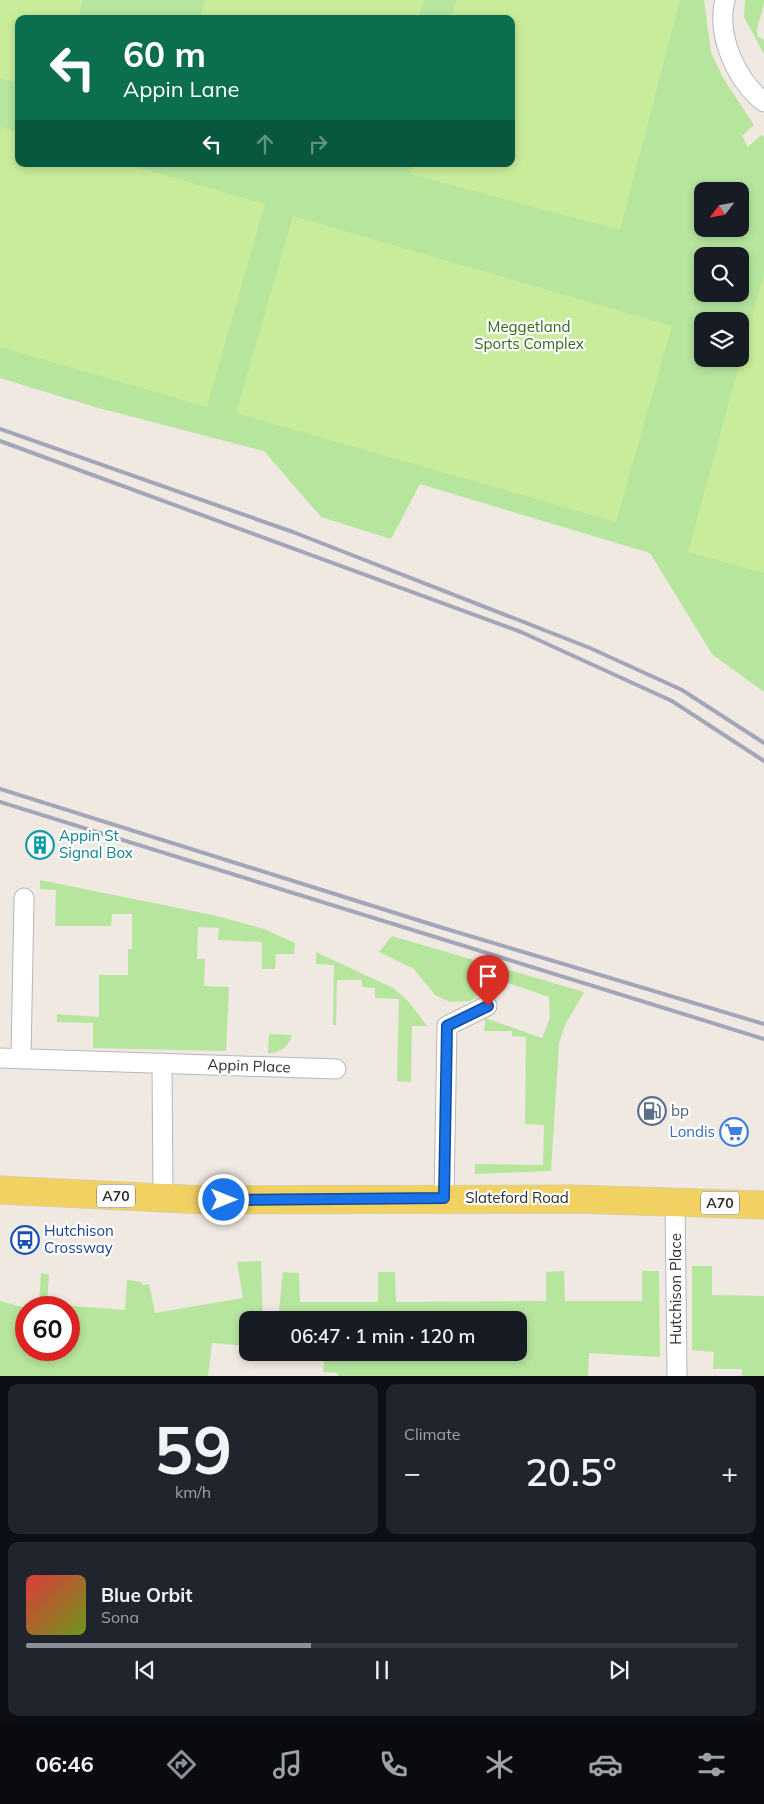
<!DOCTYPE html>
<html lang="en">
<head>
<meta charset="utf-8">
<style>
	:root { --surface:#171b24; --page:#20242c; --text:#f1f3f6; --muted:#9ea1a6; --line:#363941; --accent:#8c9099 }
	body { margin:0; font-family:Mulish,sans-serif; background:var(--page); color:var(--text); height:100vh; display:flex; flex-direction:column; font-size:19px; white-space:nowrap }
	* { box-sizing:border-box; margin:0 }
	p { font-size:16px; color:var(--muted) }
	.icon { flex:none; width:28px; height:28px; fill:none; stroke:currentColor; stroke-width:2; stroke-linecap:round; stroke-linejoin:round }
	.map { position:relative; height:1376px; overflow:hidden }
	.panel { display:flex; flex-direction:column; gap:8px; padding:8px; background:#0d0f14; flex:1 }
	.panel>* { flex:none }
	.top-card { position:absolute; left:15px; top:15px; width:500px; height:152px; border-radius:10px; box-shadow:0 2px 8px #0003; background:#0b6e4f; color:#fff; overflow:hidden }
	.needle { width:32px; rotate:238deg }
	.buttons { position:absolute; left:694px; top:182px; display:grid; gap:10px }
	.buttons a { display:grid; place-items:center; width:55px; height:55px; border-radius:10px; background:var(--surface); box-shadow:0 2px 8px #0003; font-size:25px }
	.speed { position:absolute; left:15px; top:1296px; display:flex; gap:10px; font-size:25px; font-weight:700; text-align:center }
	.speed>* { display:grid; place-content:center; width:65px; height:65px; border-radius:50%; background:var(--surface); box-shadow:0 2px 8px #0003; line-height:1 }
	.speed .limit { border:8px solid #d22; background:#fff; color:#111 }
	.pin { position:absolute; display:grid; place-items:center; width:42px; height:42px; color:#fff; margin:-51px -21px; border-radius:50% 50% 50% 0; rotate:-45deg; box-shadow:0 0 5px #0007 }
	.pin .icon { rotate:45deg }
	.me { position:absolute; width:55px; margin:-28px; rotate:90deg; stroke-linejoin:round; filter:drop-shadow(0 0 4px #0008) }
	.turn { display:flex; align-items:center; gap:18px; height:105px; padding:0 25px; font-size:22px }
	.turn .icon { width:65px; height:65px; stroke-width:2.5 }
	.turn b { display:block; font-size:35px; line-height:42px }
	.lanes { display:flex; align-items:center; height:48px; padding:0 25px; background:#0003; justify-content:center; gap:25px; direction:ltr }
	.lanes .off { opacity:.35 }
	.big { font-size:38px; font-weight:600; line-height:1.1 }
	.panel .tile { flex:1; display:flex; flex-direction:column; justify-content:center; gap:8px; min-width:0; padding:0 18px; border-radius:10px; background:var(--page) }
	.panel .dial { align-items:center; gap:0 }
	.dial b { font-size:65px; line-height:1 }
	.song { display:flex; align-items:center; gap:15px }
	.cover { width:60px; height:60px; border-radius:8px; background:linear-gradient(135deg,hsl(0 70% 55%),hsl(80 70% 35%)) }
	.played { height:5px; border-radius:2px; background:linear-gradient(90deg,var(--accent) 40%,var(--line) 40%) }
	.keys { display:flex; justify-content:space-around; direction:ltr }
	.heat { display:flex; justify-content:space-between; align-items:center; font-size:28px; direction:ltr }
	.panel .tiles { flex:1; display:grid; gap:8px; grid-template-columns:1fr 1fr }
	.tile:last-child { grid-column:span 2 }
	.trip { position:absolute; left:239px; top:1311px; width:288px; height:50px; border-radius:10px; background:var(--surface); box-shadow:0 2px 8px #0003; font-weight:600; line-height:50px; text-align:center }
	.tab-bar { display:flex; height:80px; justify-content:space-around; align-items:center; background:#090b0e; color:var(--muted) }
	.tab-bar .icon { width:35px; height:35px }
	.tab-bar .selected { color:var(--accent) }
	.tab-bar b { font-size:22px; color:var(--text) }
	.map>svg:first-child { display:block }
	.green { fill:#b6e59e; fill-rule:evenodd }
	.pitch { fill:#c9ec9a }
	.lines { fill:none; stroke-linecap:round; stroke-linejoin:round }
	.minor-casing { stroke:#b4b7c1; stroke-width:21 }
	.primary-casing { stroke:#c9c9c9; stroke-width:29 }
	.minor { stroke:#fff; stroke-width:19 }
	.primary { stroke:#f2d163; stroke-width:28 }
	.rail { stroke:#a3a6b8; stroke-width:4 }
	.route-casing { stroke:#114b97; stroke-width:12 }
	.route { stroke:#1a73e8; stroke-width:9 }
	.labels { text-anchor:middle; stroke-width:4.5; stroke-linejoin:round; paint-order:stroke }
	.shield { fill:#fff; stroke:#6d6d6d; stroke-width:1 }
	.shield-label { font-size:14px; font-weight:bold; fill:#2e2e2e }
	.park-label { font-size:15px; fill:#2c6e1b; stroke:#fff }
	.culture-label { font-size:15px; fill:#0d838f; stroke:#fff; text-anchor:start }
	.street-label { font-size:15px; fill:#2e2e2e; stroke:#fff }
	.service-label { font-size:15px; fill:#4e5e75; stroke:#fff; text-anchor:start }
	.shop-label { font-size:15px; fill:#366cbe; stroke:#fff; text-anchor:end }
	.transit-label { font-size:15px; fill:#164399; stroke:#fff; text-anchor:start }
</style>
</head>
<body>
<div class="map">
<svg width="764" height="1377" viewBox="0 0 764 1377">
	<rect width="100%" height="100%" fill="#efe9e1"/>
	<!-- green -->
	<g class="green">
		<path d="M 0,0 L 704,0 L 711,52 L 723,78 L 754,125 L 742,136 L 748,147 L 761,135 L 764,137 L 764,692 L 712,654 L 650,553 L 420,484 L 391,539 L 321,517 L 264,451 L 95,407 L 0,378 ZM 19,19 L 511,19 L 511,164 L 19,164 ZM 702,191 L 740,191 L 740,229 L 702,229 ZM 702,256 L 740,256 L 740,294 L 702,294 ZM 702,321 L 740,321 L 740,359 L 702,359 Z"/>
		<path d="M 745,0 L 764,0 C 764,12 754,28 758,37 L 764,40 L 764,54 L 744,17 Z"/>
		<polygon points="40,880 217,916 264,929 295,943 294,954 276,954 275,969 262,969 262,942 218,940 219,928 198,927 197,959 205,959 204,986 229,987 226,1051 93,1048 93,1023 57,1022 57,1014 99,1017 99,975 128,975 128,949 132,949 132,914 112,914 111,926 55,926 56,890 40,889"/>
		<polygon points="392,936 584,992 565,1025 559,1044 551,1171 475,1174 475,1164 543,1165 544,1125 525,1124 526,1037 512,1036 512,1031 484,1031 485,1018 542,1038 550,1018 549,997 487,976 481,994 470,1001 450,1002 435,995 414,969 379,952"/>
		<polygon points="316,952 393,988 408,1001 427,1026 412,1026 411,1082 397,1081 399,999 375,998 375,988 362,987 362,980 337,980 336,1025 333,1025 334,965 316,964"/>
		<path d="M 269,1034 L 292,1035 C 289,1046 279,1054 268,1053 Z"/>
		<polygon points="261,1261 263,1320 248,1320 247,1346 212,1343 208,1376 0,1376 0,1301 26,1308 26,1350 69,1350 69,1308 39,1307 41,1273 49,1275 47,1304 125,1310 127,1280 142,1282 142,1285 149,1284 155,1313 243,1298 237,1262"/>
		<polygon points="692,1266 712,1266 712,1295 764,1296 764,1376 742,1376 742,1369 713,1369 714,1352 692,1350"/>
		<polygon points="564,1271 565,1301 642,1301 642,1271 659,1271 660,1357 589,1353 588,1376 338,1376 338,1373 323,1372 325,1353 518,1352 518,1320 278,1320 283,1272 299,1273 300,1302 378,1302 378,1272 395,1272 396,1302 546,1301 546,1272"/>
	</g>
	<!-- pitch -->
	<g class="pitch">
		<polygon points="0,0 83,0 78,19 19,19 19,83 0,78"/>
		<polygon points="205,0 424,0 418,19 200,19"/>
		<polygon points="456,0 680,0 620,230 410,174 413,164 511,164 511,19 451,19"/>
		<polygon points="0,127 19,133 19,164 126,164 265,204 207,407 0,347"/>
		<polygon points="293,216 672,326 616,522 236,413"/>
		<polygon points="764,274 764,573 688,552"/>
	</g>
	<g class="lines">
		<defs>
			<g id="minor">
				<path d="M 725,0 C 716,35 736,80 764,102"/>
				<polyline points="0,1058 336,1069"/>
				<polyline points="21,1059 24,898"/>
				<polyline points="162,1063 163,1198"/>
				<polyline points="444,1198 447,1026 487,1006"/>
				<polyline points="675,1201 677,1377"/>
			</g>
			<polyline id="primary" points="0,1190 205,1200 572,1199 764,1205"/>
		</defs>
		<!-- minor casing -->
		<use href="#minor" class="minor-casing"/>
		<!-- primary casing -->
		<use href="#primary" class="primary-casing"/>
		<!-- minor -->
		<use href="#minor" class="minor"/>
		<!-- primary -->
		<use href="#primary" class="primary"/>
		<!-- rail -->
		<g class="rail">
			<polyline points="0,429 293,532 590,648 682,690 764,743"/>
			<polyline points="0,441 521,632 672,701 764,761"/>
			<polyline points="0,789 443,928 764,1024"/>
			<polyline points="0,802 764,1039"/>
		</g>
	</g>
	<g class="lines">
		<defs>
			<polyline id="route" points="224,1200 444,1198 447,1026 488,1006"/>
		</defs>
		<!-- route casing -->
		<use href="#route" class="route-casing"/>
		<!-- route -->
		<use href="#route" class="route"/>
	</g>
	<!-- icons -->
	<defs>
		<symbol id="building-ring" viewBox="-11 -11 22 22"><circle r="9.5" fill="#fff" stroke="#0f9aa8" stroke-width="1.5"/><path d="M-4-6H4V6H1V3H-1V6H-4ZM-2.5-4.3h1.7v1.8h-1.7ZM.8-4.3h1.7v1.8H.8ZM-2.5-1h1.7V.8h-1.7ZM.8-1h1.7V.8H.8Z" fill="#0f9aa8"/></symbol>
		<symbol id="fuel-ring" viewBox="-11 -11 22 22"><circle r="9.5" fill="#fff" stroke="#5c6f8a" stroke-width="1.5"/><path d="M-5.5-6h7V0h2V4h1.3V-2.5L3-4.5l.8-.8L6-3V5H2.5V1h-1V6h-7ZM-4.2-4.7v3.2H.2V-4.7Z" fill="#5c6f8a"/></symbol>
		<symbol id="supermarket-ring" viewBox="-11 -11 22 22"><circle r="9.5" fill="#fff" stroke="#3f7fe0" stroke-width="1.5"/><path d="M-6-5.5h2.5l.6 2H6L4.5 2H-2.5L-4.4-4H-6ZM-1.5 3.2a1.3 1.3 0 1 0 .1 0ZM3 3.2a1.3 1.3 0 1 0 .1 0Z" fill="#3f7fe0"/></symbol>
		<symbol id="bus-ring" viewBox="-11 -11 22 22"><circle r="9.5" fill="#fff" stroke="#1a4fb4" stroke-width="1.5"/><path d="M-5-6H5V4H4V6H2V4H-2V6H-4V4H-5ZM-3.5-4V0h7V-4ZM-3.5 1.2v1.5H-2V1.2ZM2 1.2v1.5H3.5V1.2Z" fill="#1a4fb4"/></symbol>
	</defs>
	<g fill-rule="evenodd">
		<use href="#building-ring" x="24" y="829" width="32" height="32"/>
		<use href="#fuel-ring" x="636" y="1095" width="32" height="32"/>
		<use href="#supermarket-ring" x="718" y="1116" width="32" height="32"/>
		<use href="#bus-ring" x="9" y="1224" width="32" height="32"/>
	</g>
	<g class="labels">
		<!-- shield labels -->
		<g class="shield">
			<rect x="97" y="1184.5" width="38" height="23" rx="4"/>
			<rect x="701" y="1191.5" width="38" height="23" rx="4"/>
		</g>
		<g class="shield-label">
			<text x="116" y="1201">A70</text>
			<text x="720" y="1208">A70</text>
		</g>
		<!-- park labels -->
		<g class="park-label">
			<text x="529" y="332">Meggetland<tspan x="529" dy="17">Sports Complex</tspan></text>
		</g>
		<!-- culture labels -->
		<g class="culture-label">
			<text x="59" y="841">Appin St<tspan x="59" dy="17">Signal Box</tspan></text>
		</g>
		<!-- street labels -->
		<g class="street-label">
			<text transform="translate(249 1066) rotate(2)" y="5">Appin Place</text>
			<text x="517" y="1203">Slateford Road</text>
			<text transform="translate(676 1289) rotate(-90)" y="5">Hutchison Place</text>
		</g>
		<!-- service labels -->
		<g class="service-label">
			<text x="671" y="1116">bp</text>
		</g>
		<!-- shop labels -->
		<g class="shop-label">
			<text x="715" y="1137">Londis</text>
		</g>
		<!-- transit labels -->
		<g class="transit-label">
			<text x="44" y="1236">Hutchison<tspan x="44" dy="17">Crossway</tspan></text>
		</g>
	</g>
</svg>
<div class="buttons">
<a><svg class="needle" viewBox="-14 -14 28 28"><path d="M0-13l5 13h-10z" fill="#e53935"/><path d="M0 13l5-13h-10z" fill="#9ea1a6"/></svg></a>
<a><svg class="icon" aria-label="search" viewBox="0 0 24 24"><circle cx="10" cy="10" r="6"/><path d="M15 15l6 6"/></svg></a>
<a><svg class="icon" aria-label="layers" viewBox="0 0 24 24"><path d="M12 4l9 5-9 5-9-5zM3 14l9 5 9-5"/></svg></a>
</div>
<div class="speed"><div class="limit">60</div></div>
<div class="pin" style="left:488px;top:1006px;background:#d93025"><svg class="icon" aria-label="arrive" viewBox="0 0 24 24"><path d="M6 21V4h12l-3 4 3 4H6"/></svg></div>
<svg class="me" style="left:224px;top:1200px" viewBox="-20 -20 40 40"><circle r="17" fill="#1a73e8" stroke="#fff" stroke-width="3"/><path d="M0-11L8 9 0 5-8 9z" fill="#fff"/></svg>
<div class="trip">06:47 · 1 min · 120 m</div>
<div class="top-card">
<div class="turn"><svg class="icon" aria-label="left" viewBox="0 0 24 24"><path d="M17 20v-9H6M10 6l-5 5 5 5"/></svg><div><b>60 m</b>Appin Lane</div></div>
<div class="lanes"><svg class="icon" aria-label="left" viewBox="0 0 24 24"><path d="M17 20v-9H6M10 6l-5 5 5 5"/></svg><svg class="icon off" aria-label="ahead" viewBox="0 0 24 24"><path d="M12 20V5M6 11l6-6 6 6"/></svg><svg class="icon off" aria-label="right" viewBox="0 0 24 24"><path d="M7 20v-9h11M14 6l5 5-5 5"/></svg></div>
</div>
</div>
<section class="panel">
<div class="tiles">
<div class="tile dial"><b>59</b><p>km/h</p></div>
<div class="tile"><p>Climate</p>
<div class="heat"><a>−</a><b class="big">20.5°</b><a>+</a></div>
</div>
<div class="tile">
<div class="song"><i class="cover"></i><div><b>Blue Orbit</b><p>Sona</p></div></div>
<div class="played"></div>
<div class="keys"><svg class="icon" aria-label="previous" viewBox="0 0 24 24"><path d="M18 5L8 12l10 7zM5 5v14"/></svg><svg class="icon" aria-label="pause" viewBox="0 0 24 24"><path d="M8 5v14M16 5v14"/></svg><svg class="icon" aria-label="next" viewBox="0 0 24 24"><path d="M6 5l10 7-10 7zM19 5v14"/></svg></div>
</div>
</div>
</section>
<nav class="tab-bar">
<b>06:46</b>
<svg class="icon selected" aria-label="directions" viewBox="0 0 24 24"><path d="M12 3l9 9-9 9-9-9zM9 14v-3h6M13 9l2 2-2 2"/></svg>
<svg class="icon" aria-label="music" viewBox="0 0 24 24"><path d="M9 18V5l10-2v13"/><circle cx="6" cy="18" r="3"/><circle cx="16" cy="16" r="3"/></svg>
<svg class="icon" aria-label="phone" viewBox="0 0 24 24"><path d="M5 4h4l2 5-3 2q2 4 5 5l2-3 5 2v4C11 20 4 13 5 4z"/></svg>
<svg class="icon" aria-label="climate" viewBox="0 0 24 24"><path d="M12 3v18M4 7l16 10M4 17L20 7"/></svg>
<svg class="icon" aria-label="car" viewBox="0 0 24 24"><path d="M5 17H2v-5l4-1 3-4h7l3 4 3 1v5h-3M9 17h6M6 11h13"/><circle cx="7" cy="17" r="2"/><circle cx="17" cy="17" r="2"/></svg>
<svg class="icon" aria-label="filters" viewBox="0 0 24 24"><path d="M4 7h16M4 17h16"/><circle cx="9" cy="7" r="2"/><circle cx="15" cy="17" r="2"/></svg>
</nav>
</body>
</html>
